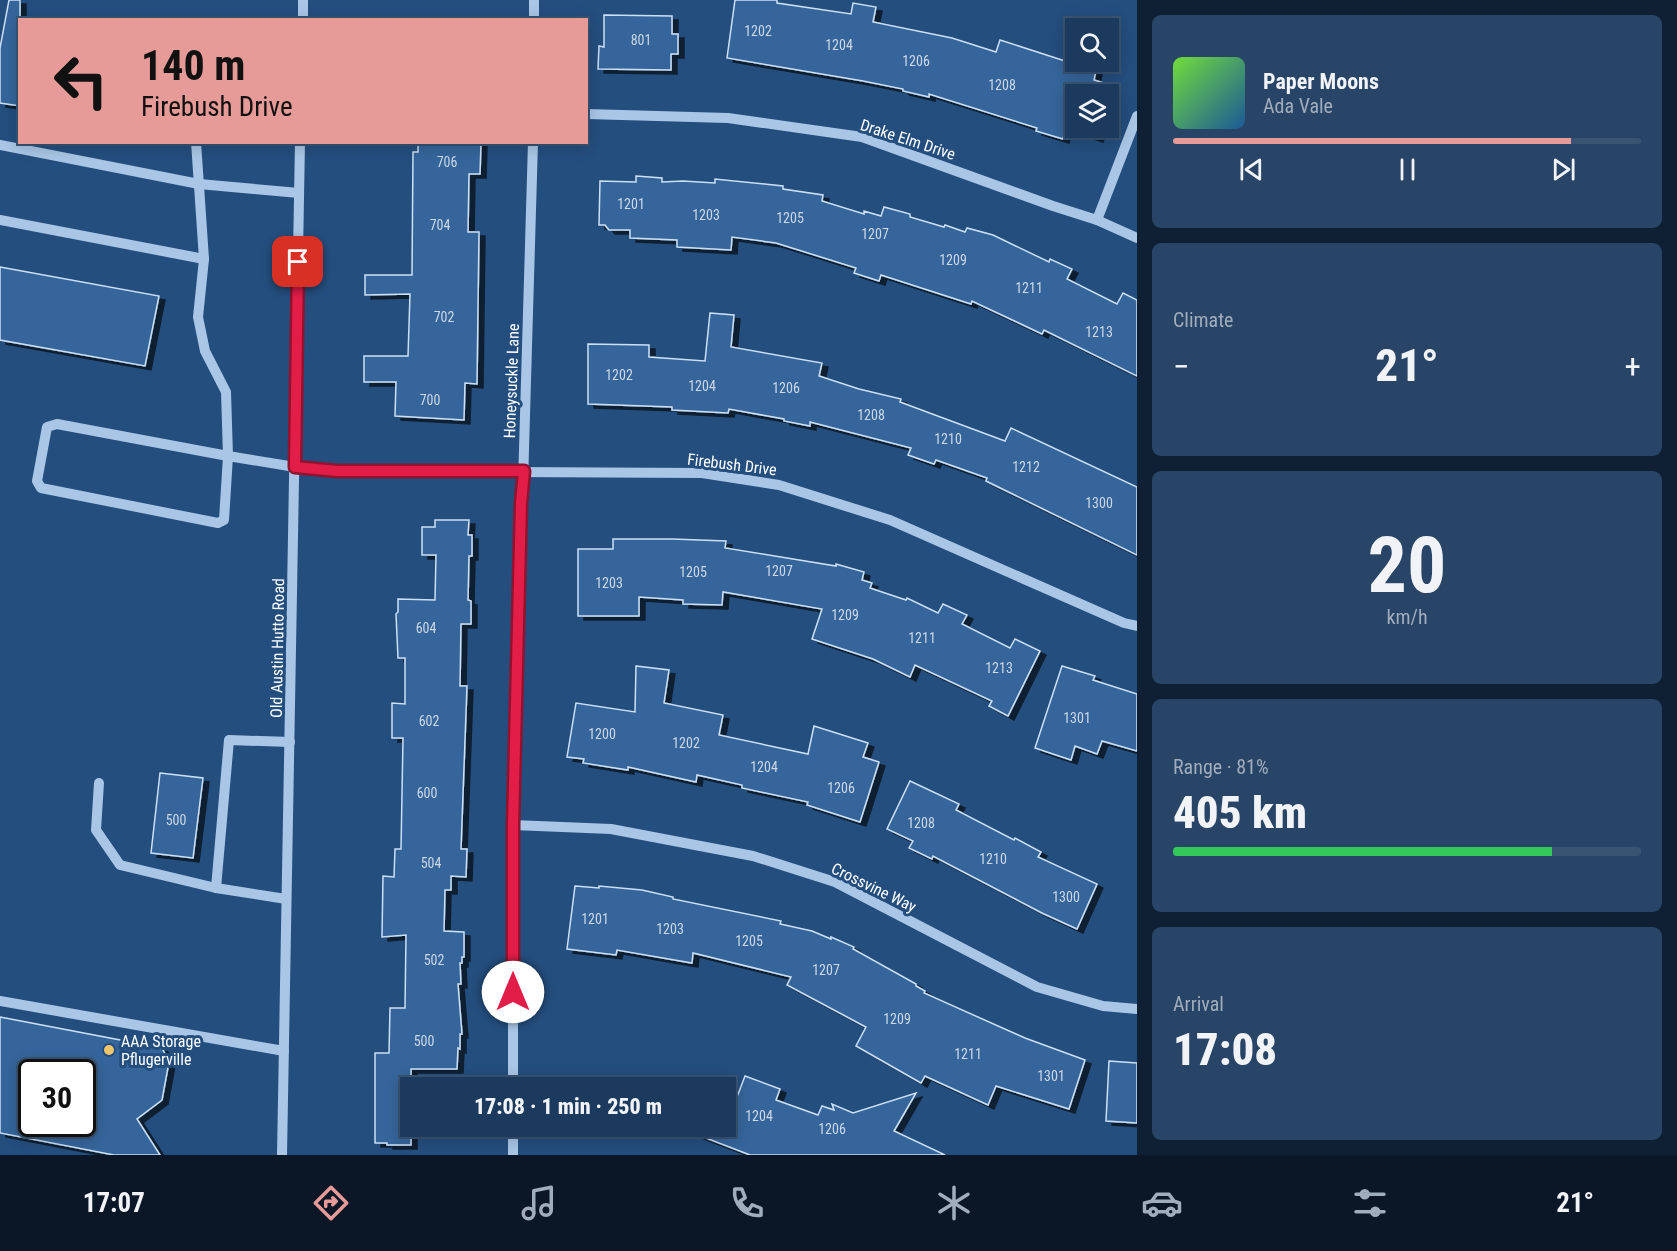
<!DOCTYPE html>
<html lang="en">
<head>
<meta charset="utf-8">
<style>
	:root { --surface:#1b3a5e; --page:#284567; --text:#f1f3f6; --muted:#a0adbc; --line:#395473; --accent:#e69b98 }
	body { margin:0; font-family:"Roboto Condensed",sans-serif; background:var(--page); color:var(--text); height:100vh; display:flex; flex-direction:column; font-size:22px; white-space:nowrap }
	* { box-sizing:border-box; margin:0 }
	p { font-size:20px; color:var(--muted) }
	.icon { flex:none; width:33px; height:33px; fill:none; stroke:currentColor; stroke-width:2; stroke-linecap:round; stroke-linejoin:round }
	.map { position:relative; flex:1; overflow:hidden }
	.panel { display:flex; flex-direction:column; gap:15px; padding:15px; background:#0f2034; width:540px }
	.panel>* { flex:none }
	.guide { position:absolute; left:18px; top:18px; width:570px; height:126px; border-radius:0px; box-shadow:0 3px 15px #0003,0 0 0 2px var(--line); background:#e69b98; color:#111; overflow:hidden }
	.tools { position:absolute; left:1065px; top:18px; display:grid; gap:12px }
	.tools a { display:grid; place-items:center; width:54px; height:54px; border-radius:0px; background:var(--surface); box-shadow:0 3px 15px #0003,0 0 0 2px var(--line); font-size:30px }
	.speed { position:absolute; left:18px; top:1059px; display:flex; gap:12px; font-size:30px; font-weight:700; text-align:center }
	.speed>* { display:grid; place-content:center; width:78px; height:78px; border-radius:50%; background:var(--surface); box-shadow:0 3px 15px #0003,0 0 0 2px var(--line); line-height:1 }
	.speed .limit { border:3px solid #111; border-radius:9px; background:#fff; color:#111 }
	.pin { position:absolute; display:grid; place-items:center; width:51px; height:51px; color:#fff; margin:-26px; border-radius:12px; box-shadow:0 3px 9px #0006 }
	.me { position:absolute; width:66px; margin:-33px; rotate:0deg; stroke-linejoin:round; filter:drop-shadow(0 0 4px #0008) }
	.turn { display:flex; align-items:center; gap:21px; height:126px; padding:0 24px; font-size:27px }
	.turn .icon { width:78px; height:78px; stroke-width:2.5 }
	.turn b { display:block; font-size:42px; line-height:51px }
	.big { font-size:45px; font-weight:800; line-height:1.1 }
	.panel .widget { flex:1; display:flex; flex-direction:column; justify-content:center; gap:9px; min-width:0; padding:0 21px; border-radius:9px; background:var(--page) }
	.panel .dial { align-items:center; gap:0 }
	.dial b { font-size:78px; line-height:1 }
	.song { display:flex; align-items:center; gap:18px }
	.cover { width:72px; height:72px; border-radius:9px; background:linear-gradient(135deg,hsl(100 70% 55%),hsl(210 70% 35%)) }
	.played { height:6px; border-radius:3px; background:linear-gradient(90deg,var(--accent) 85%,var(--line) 85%) }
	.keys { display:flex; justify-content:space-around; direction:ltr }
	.heat { display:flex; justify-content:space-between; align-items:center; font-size:33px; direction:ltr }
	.charge { height:9px; border-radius:4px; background:linear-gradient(90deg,#34c759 81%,var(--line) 0) }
	.trip { position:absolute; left:400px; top:1077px; width:336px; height:60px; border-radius:0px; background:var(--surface); box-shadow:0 3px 15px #0003,0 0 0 2px var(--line); font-weight:800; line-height:60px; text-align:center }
	.tabs { display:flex; height:96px; justify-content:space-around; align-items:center; background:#0b1726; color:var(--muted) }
	.tabs .icon { width:42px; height:42px }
	.tabs .on { color:var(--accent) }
	.tabs b { font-size:27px; color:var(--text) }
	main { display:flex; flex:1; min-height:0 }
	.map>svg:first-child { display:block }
	.building { fill:#34659b; stroke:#cce0f5; stroke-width:1.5; fill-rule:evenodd; filter:url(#shadow) }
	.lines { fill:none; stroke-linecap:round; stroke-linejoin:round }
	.minor { stroke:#a9c6e6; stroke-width:10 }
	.route-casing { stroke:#92132f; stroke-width:15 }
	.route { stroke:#e11d48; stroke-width:10 }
	.poi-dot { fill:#f0c66c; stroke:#244e7e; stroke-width:2 }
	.labels { text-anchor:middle; stroke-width:6; stroke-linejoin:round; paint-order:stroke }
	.number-label { font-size:14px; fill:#ccd8e6 }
	.street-label { font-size:16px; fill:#fff; stroke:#244e7e }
	.poi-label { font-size:16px; fill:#fff; stroke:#244e7e; text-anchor:start }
</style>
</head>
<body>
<main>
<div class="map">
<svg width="1137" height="1155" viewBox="0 0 1137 1155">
	<defs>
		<filter id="shadow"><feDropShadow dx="6" dy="4" stdDeviation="0" flood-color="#0009"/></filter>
	</defs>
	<rect width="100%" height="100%" fill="#244e7e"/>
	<!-- building -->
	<g class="building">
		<polygon points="9,0 20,0 20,106 0,103 0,48"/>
		<polygon points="735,0 777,0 777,3 851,14 853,3 876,7 873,22 952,38 996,52 1000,40 1096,71 1094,80 1114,86 1108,103 1108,94 1076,94 1076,128 1101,128 1097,138 1066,128 1063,139 1036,131 1037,128 929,94 929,97 903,91 903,89 863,81 727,58"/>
		<polygon points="604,15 672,16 672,34 678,34 678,54 671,54 671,70 598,69 599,46 604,47"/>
		<polygon points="418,142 481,142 480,174 469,174 468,232 479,232 477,384 465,383 464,420 395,416 396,382 364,382 364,356 408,356 410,294 365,295 365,275 412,275 413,152 418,152"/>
		<polygon points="636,176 662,178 662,182 683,181 715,183 715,179 783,186 783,189 823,195 822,201 864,214 864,211 881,216 884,207 910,214 910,217 944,227 945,225 965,232 967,228 993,235 1049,262 1050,259 1072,269 1067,279 1117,304 1123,293 1137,300 1137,376 1044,330 1042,334 972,301 971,304 881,275 879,281 854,273 856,268 776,243 732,237 731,250 677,247 677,240 630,238 630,230 609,230 605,225 599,225 600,181 636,182"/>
		<polygon points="0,267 159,296 145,366 0,340"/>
		<polygon points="710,313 734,315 731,347 822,363 819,376 859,389 901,399 900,402 1005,441 1011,428 1137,487 1137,555 986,481 987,478 936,460 934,464 908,455 911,448 810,422 810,426 784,421 784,419 729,409 728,413 672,410 672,407 588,404 588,344 649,345 649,357 705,361"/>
		<polygon points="435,520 469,520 468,535 472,535 472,556 469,556 468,600 471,601 471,624 461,624 460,686 467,686 461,849 467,849 466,877 451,876 451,890 445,890 444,931 464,932 464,957 462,957 462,963 460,963 461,984 458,984 462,1034 460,1034 460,1049 458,1048 457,1069 411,1069 411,1145 387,1145 387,1143 375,1143 375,1053 389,1053 390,1008 405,1008 406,935 382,937 383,876 394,877 395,849 401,849 403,738 392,738 392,703 405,704 405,658 398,658 396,614 398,612 398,599 435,600 436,555 422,555 422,527 435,527"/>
		<polygon points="613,539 672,539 726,541 725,548 836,566 836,564 864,572 862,580 872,583 870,588 906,600 907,598 938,613 943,604 967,615 962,624 1010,648 1015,639 1040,651 1008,716 989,706 992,701 915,665 910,677 873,659 812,639 822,609 723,592 722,605 683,604 683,600 639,597 639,616 578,616 578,549 613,549"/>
		<polygon points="636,666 669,670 664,703 723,715 719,735 808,754 814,726 868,743 863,757 879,762 860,822 807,805 808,802 742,788 742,785 697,775 696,782 628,767 628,770 583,763 584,759 567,757 576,703 635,712"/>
		<polygon points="1062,666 1095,676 1093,680 1137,694 1137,751 1102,741 1097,754 1075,746 1071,760 1035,748"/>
		<polygon points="160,773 203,778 193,858 151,853"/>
		<polygon points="910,781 959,804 956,810 1014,840 1015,838 1041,852 1038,857 1097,884 1077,929 1042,913 933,856 932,859 909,848 913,841 887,829"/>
		<polygon points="575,886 599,888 599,886 642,890 673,897 673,899 781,921 780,924 812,931 831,939 831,937 854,947 853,949 916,984 916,986 925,991 924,993 1025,1038 1085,1060 1069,1109 996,1086 988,1105 925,1076 921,1083 856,1046 866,1027 787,985 791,977 693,953 692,963 617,950 616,955 567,949"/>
		<path d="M 0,1017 L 162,1048 L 169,1062 L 162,1100 L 137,1119 L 160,1155 L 114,1155 L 0,1133 ZM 32,1072 L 82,1072 L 82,1124 L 32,1124 Z"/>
		<polygon points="1109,1061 1137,1063 1137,1123 1106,1121"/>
		<polygon points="745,1076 780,1089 776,1100 818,1115 822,1106 834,1110 832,1104 853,1113 916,1093 894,1131 945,1155 750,1155 680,1128 680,1126 726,1126"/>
	</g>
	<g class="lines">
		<!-- minor -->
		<g class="minor">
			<polyline points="534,0 534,20"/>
			<polyline points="303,20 303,0"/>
			<polyline points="586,114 728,118 862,137 1053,206 1097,220 1137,238"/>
			<polyline points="196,142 204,259 198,317 205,351 226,392 228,456 224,520 218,523 41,488 37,481 47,427 57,424 228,456 295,467 337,471 702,473 779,485 890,520 1124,623 1137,626"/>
			<polyline points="0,145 199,184 299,193"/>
			<polyline points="0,220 204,259"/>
			<polyline points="1097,220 1137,116"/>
			<polyline points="99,783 96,830 120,865 216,888"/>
			<polyline points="513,825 611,829 753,856 835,882 1037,987 1103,1006 1137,1009"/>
			<polyline points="286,899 216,888 229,740 290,742"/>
			<polyline points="0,1001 284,1051"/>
			<polyline points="513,1088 513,825 533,142"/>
			<polyline points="513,1126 513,1155"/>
			<polyline points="282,1155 300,142"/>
		</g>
	</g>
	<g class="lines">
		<defs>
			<polyline id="route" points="298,262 295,467 337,471 524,471 521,503 513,825 513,992"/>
		</defs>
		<!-- route casing -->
		<use href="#route" class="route-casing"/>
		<!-- route -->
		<use href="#route" class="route"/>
	</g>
	<!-- markers -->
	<circle class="poi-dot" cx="109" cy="1050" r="6"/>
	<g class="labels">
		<!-- number labels -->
		<g class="number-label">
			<text x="758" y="36">1202</text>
			<text x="641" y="45">801</text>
			<text x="839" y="50">1204</text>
			<text x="916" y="66">1206</text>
			<text x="1002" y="90">1208</text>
			<text x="447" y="167">706</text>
			<text x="631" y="209">1201</text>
			<text x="706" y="220">1203</text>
			<text x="790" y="223">1205</text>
			<text x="440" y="230">704</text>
			<text x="875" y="239">1207</text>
			<text x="953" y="265">1209</text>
			<text x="1029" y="293">1211</text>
			<text x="444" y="322">702</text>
			<text x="1099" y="337">1213</text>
			<text x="619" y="380">1202</text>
			<text x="702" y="391">1204</text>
			<text x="786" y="393">1206</text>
			<text x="430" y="405">700</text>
			<text x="871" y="420">1208</text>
			<text x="948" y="444">1210</text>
			<text x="1026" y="472">1212</text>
			<text x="1099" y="508">1300</text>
			<text x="779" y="576">1207</text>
			<text x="693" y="577">1205</text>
			<text x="609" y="588">1203</text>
			<text x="845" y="620">1209</text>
			<text x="426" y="633">604</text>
			<text x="922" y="643">1211</text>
			<text x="999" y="673">1213</text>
			<text x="1077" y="723">1301</text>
			<text x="429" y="726">602</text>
			<text x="602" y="739">1200</text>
			<text x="686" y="748">1202</text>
			<text x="764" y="772">1204</text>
			<text x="841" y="793">1206</text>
			<text x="427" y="798">600</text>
			<text x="176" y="825">500</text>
			<text x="921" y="828">1208</text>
			<text x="993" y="864">1210</text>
			<text x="431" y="868">504</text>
			<text x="1066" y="902">1300</text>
			<text x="595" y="924">1201</text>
			<text x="670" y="934">1203</text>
			<text x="749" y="946">1205</text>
			<text x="434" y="965">502</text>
			<text x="826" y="975">1207</text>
			<text x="897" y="1024">1209</text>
			<text x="424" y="1046">500</text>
			<text x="968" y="1059">1211</text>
			<text x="1051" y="1081">1301</text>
			<text x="759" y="1121">1204</text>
			<text x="832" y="1134">1206</text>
		</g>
		<!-- street labels -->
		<g class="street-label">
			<text transform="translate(908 139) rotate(18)" y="6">Drake Elm Drive</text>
			<text transform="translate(511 381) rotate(-88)" y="6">Honeysuckle Lane</text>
			<text transform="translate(732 464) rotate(7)" y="6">Firebush Drive</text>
			<text transform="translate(277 648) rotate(-89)" y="6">Old Austin Hutto Road</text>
			<text transform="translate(874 887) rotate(26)" y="6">Crossvine Way</text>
		</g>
		<!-- poi labels -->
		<g class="poi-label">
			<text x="121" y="1047">AAA Storage<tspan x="121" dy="18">Pflugerville</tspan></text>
		</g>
	</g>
</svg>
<div class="tools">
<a><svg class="icon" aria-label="search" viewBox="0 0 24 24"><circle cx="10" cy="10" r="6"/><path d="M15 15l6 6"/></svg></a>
<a><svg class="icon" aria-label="layers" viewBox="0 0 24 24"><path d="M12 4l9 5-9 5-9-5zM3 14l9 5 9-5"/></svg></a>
</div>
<div class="speed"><div class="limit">30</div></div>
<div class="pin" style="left:298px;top:262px;background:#d93025"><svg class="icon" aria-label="arrive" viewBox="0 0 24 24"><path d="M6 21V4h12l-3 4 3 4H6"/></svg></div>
<svg class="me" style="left:513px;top:992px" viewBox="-20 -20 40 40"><circle r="19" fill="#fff"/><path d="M0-13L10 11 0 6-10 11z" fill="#e11d48"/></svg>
<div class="trip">17:08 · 1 min · 250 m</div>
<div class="guide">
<div class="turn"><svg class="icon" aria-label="left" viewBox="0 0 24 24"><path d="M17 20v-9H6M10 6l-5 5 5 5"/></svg><div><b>140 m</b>Firebush Drive</div></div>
</div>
</div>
<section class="panel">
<div class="widget">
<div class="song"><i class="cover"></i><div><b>Paper Moons</b><p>Ada Vale</p></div></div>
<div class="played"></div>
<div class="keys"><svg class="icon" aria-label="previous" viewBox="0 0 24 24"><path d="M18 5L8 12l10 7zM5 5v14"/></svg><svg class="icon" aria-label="pause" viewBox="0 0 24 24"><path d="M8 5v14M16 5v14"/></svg><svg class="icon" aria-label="next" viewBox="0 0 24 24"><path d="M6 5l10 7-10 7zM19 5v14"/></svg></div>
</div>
<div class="widget"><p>Climate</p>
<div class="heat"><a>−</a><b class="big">21°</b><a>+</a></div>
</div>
<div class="widget dial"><b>20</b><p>km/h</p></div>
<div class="widget"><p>Range · 81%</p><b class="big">405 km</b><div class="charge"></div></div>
<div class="widget"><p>Arrival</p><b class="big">17:08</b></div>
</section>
</main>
<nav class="tabs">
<b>17:07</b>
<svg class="icon on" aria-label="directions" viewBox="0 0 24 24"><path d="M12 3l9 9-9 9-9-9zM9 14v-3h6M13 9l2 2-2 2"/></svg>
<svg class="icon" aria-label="music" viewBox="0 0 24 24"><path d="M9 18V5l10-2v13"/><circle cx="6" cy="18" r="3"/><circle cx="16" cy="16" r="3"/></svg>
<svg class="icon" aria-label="phone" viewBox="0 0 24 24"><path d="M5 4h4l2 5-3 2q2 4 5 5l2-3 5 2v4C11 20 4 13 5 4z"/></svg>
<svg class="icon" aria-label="climate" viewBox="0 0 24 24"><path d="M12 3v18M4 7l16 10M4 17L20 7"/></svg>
<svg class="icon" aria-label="car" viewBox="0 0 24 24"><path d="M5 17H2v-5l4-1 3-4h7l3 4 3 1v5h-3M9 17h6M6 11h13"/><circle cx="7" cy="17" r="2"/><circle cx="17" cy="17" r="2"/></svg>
<svg class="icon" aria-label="filters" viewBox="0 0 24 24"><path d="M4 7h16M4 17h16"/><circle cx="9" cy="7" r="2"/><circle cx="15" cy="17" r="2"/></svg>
<b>21°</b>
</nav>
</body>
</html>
